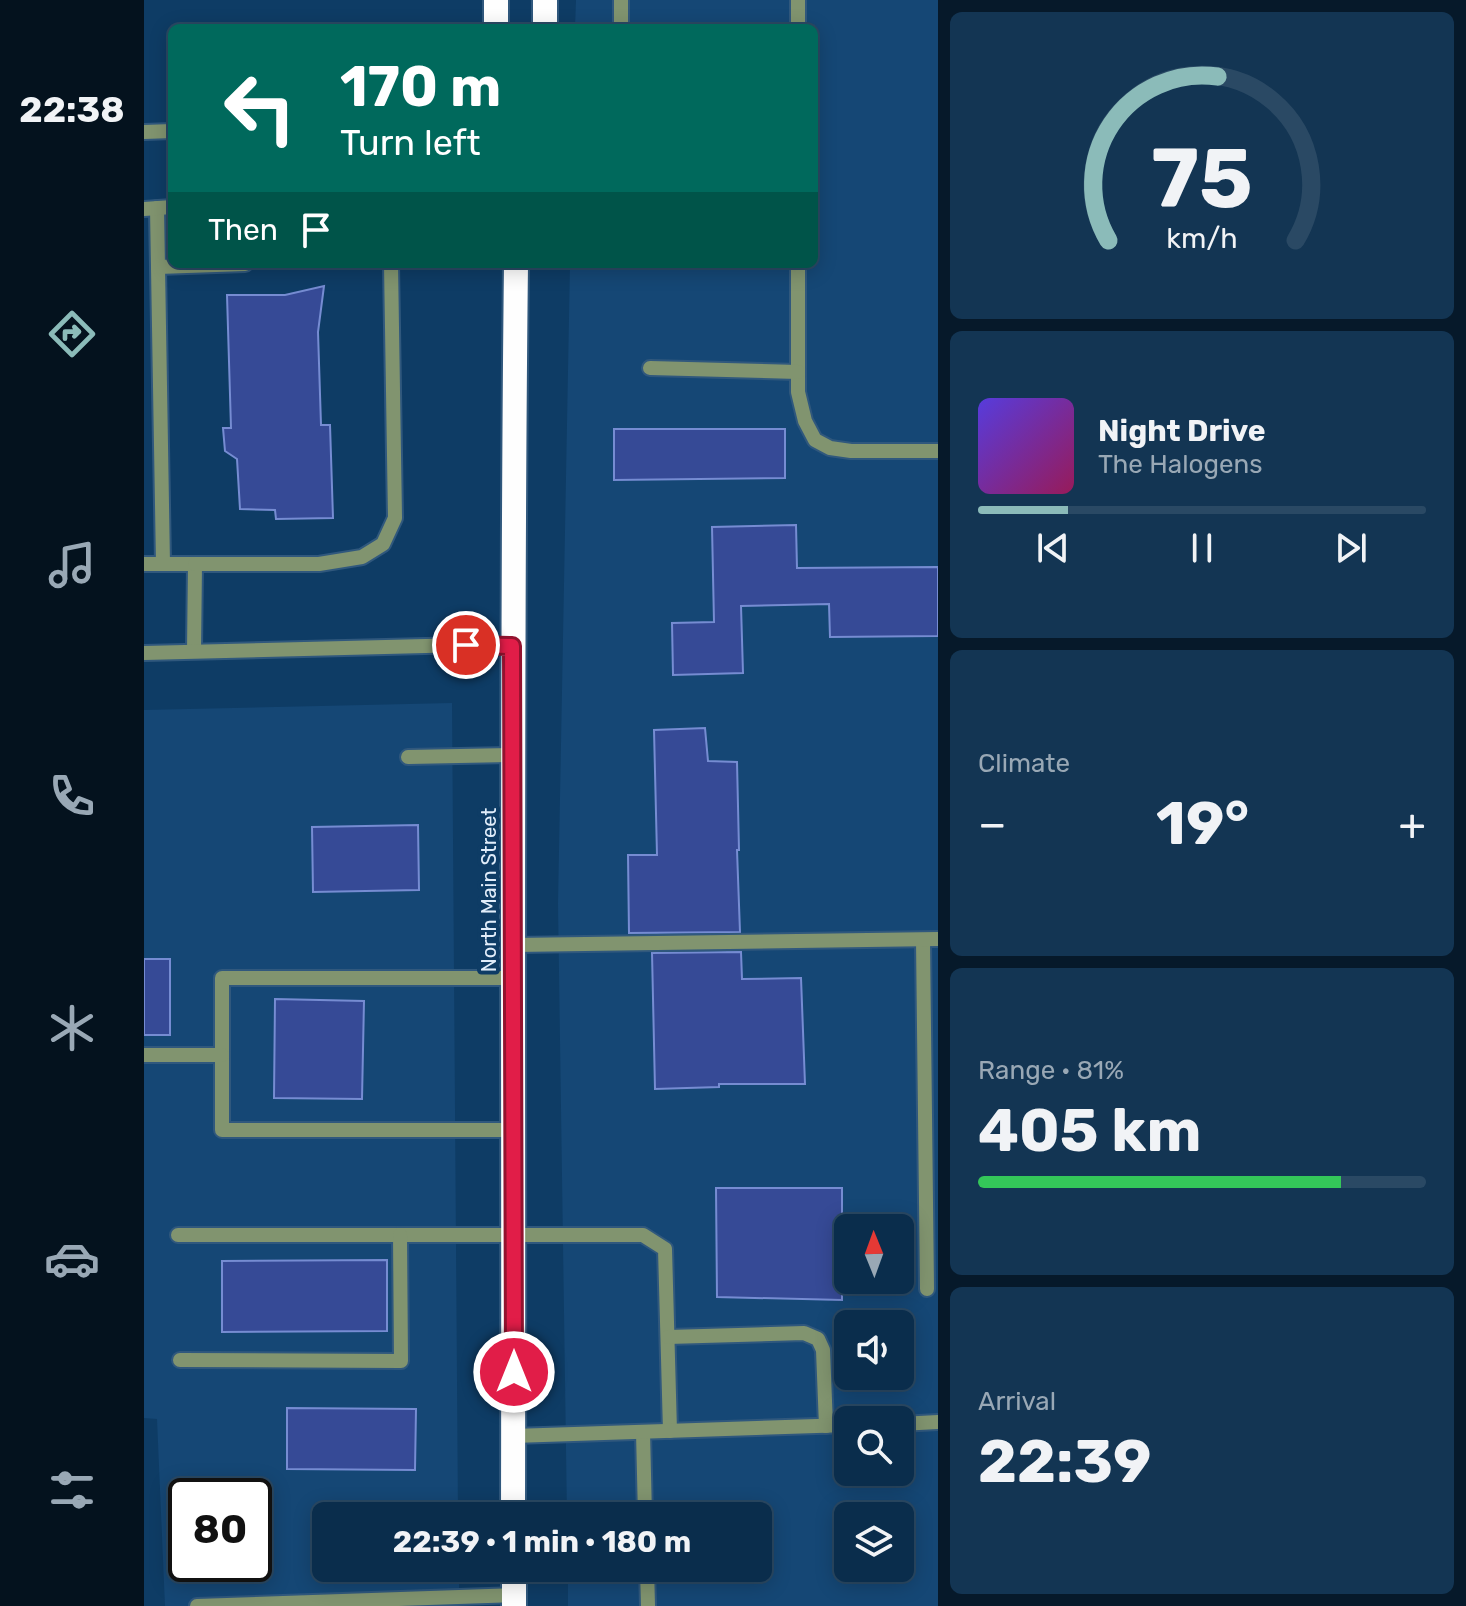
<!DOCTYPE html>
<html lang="en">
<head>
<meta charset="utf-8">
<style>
	:root { --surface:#0a2d4c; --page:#133553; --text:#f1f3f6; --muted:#99a8b5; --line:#2a4964; --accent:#8bbbb9 }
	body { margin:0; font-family:Rubik,sans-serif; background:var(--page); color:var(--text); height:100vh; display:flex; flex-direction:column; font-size:30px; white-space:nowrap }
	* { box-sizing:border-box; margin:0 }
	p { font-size:26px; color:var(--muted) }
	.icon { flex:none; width:44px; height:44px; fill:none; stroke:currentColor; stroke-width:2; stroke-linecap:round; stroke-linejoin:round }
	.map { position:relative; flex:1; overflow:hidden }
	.details { display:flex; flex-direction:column; gap:12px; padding:12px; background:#06192a; width:528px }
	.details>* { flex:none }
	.hud { position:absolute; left:24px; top:24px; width:650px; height:244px; border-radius:12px; box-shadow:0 4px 20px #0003,0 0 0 2px var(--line); background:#00695c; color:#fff; overflow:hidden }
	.needle { width:52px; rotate:359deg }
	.fabs { position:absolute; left:690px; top:1214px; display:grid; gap:16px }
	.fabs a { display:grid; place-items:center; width:80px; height:80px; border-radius:12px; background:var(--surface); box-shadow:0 4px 20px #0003,0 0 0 2px var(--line); font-size:40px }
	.speed { position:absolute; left:24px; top:1478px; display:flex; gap:16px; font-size:40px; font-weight:700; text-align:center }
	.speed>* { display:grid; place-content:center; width:104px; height:104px; border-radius:50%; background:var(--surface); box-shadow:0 4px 20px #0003,0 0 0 2px var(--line); line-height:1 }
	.speed .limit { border:4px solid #111; border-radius:12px; background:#fff; color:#111 }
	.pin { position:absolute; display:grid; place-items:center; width:68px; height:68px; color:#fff; margin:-34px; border:4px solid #fff; border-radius:50%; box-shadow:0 2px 8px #0007 }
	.me { position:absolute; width:88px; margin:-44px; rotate:0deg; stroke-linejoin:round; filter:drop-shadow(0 0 6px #0008) }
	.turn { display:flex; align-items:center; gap:28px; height:168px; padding:0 40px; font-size:36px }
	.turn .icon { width:104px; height:104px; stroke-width:2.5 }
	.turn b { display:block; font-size:56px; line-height:68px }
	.then { display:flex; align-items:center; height:76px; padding:0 40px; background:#0003; gap:16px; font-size:30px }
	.big { font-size:60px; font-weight:700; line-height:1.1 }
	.details .card { flex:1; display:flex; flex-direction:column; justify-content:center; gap:12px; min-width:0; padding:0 28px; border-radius:12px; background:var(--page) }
	.details .dial { align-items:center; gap:0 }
	.dial svg { height:208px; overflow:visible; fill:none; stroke:var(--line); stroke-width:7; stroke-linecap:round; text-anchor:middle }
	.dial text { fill:var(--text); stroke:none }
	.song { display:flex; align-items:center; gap:24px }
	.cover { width:96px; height:96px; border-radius:12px; background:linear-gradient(135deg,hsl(250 70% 55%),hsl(330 70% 35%)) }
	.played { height:8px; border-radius:4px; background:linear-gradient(90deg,var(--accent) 20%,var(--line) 20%) }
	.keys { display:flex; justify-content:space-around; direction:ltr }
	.heat { display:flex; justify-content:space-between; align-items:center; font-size:44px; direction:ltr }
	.charge { height:12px; border-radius:6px; background:linear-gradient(90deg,#34c759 81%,var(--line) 0) }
	.trip { position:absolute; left:168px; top:1502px; width:460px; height:80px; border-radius:12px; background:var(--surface); box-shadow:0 4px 20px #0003,0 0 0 2px var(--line); font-weight:700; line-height:80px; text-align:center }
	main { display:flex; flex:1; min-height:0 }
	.menu { display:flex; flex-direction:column; width:144px; justify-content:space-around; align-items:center; background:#04121e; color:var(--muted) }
	.menu .icon { width:56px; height:56px }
	.menu .active { color:var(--accent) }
	.menu b { font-size:36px; color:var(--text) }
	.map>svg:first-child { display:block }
	.built { fill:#154775; fill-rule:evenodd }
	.building { fill:#364a96; stroke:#768cd2; stroke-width:2 }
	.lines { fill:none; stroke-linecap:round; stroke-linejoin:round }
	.lane-casing { stroke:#30587d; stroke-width:18 }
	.highway-casing { stroke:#30587d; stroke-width:28 }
	.lane { stroke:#81946f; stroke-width:14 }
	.highway { stroke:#fefefe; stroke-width:24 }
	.route-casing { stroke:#92132f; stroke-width:20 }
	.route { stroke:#e11d48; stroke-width:14 }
	.labels { text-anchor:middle; stroke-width:8; stroke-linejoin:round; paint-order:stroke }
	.street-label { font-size:20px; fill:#e1edfa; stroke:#0e3c65 }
</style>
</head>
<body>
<main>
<nav class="menu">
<b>22:38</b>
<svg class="icon active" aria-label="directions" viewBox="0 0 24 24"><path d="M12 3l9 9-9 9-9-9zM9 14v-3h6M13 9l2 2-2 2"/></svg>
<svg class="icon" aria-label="music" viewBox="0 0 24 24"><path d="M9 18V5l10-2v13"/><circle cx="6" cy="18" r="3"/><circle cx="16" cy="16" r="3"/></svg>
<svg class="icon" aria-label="phone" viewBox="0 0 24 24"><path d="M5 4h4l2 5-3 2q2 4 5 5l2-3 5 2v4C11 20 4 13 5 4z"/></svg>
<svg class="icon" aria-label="climate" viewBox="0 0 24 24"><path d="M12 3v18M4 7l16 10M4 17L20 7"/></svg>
<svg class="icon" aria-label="car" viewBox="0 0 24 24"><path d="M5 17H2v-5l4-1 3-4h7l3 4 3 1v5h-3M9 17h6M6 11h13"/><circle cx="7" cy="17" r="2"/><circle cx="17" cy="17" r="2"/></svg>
<svg class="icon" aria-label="filters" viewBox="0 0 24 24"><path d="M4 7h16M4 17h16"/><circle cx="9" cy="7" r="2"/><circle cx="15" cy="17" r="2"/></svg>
</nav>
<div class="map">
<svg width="794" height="1606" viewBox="0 0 794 1606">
	<rect width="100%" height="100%" fill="#0e3c65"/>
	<!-- built -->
	<g class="built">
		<path d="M 432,0 L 794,0 L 794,1606 L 424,1606 L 424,1568 L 614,1568 L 614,1516 L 423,1516 L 414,904 L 426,264 L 670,264 L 670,28 L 431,28 ZM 704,1228 L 756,1228 L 756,1280 L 704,1280 ZM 704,1324 L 756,1324 L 756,1376 L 704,1376 ZM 704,1420 L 756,1420 L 756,1472 L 704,1472 ZM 704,1516 L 756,1516 L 756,1568 L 704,1568 Z"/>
		<path d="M 308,703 L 314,1516 L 182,1516 L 182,1568 L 315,1568 L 315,1606 L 21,1606 L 13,1419 L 0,1418 L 0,710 ZM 42,1496 L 110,1496 L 110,1564 L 42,1564 Z"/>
	</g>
	<!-- building -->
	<g class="building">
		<polygon points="180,286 174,332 177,425 186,425 189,518 132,519 131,510 96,509 93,459 81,451 79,428 87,428 83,295 141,295"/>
		<polygon points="470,429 641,429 641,478 470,480"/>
		<polygon points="652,525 653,568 794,567 794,636 686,637 685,604 597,606 599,673 529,675 528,623 570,622 568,527"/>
		<polygon points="561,728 564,761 593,762 595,850 593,850 596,932 485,933 484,855 513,855 510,730"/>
		<polygon points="274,825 275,890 169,892 168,827"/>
		<polygon points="597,952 598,979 657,978 661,1084 575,1084 575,1087 511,1089 508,953"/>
		<rect x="0" y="959" width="26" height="76"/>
		<polygon points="131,999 220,1001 218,1099 130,1098"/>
		<polygon points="572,1188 698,1188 698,1300 573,1297"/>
		<polygon points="243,1260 243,1331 78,1332 78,1261"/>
		<polygon points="143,1408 272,1409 271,1470 143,1469"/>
	</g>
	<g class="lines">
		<defs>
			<g id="lane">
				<polyline points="654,0 654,28"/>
				<polyline points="477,28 477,0"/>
				<polyline points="0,132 28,131"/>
				<polyline points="13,208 19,564"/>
				<polyline points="0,209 28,207"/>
				<polyline points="654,264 654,392 661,421 671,440 686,448 707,451 794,451"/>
				<polyline points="14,267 101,264"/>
				<polyline points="506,368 654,372"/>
				<polyline points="0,564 51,564 50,651"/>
				<polyline points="51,564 175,564 218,557 239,544 251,518 247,264"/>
				<polyline points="0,653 322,645 368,646"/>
				<polyline points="264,757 369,755"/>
				<polyline points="779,940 783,1289"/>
				<polyline points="370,945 794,939"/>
				<polyline points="370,978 78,978 78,1130 370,1130"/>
				<polyline points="0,1055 78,1055"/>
				<polyline points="34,1235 499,1235 521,1249 526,1431"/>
				<polyline points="524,1337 660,1333 674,1339 679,1350 682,1426"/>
				<polyline points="36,1360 257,1361 256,1235"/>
				<polyline points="756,1424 794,1422"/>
				<polyline points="499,1432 501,1516"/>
				<polyline points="369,1436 704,1425"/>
				<polyline points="503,1568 504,1606"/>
				<polyline points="53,1606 370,1595"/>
			</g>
			<g id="highway">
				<polyline points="352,28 352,0"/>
				<polyline points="401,28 401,0"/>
				<path d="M 369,1516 C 370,1099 367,681 372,264"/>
				<polyline points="370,1568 370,1606"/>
			</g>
		</defs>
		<!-- lane casing -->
		<use href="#lane" class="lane-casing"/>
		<!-- highway casing -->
		<use href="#highway" class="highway-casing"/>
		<!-- lane -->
		<use href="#lane" class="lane"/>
		<!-- highway -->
		<use href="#highway" class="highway"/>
	</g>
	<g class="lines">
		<defs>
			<polyline id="route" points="322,645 368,646 370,1372"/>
		</defs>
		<!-- route casing -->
		<use href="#route" class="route-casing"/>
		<!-- route -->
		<use href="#route" class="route"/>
	</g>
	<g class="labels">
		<!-- street labels -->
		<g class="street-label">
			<text transform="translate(345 890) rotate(-90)" y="7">North Main Street</text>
		</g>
	</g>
</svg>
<div class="fabs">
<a><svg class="needle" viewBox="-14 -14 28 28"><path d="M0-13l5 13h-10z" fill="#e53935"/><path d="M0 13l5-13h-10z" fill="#99a8b5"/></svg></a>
<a><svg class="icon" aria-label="sound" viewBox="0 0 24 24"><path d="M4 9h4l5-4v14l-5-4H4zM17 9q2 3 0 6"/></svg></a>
<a><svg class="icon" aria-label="search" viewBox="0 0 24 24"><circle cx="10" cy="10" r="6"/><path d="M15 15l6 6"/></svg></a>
<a><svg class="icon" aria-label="layers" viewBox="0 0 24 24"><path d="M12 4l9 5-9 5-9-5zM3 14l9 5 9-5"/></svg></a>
</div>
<div class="speed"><div class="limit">80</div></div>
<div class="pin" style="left:322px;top:645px;background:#d93025"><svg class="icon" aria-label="arrive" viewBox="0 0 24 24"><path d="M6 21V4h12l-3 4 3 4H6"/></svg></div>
<svg class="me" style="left:370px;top:1372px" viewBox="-20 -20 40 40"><circle r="17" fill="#e11d48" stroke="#fff" stroke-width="3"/><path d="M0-11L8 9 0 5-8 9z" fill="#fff"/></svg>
<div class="trip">22:39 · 1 min · 180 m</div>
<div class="hud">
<div class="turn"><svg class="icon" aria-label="left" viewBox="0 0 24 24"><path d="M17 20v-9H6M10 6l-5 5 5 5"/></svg><div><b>170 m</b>Turn left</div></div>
<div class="then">Then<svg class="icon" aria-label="arrive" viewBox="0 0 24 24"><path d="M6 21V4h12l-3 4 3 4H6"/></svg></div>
</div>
</div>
<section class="details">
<div class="card dial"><svg viewBox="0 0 100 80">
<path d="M14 69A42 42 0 1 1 86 69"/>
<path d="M14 69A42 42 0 0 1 56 6" stroke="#8bbbb9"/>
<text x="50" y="56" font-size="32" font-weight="700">75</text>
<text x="50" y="72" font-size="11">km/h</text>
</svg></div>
<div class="card">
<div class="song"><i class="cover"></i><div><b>Night Drive</b><p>The Halogens</p></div></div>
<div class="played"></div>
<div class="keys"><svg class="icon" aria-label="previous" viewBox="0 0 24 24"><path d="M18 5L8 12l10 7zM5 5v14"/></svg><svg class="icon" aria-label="pause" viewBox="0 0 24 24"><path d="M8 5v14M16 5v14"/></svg><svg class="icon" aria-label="next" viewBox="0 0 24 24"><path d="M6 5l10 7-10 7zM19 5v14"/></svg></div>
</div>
<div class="card"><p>Climate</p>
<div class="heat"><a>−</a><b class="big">19°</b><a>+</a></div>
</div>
<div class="card"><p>Range · 81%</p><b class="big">405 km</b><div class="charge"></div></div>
<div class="card"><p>Arrival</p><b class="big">22:39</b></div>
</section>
</main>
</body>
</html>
